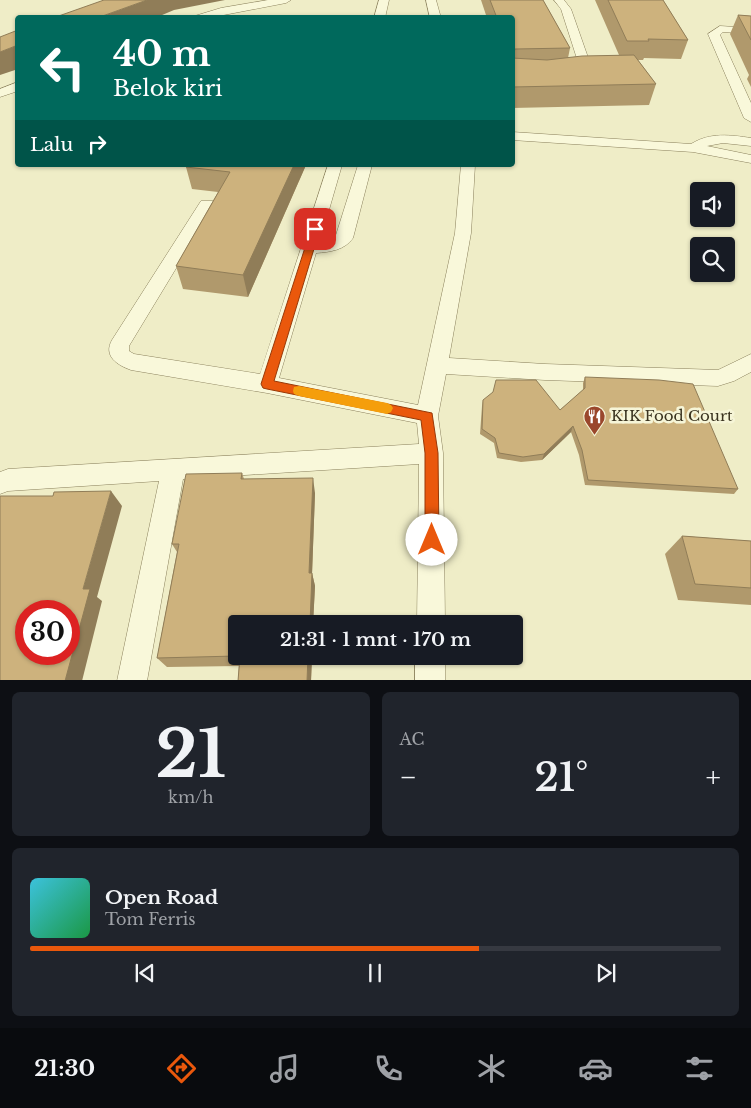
<!DOCTYPE html>
<html lang="id">
<head>
<meta charset="utf-8">
<style>
	:root { --surface:#171b24; --page:#20242c; --text:#f1f3f6; --muted:#9ea1a6; --line:#363941; --accent:#ea580c }
	body { margin:0; font-family:"Libre Baskerville",serif; background:var(--page); color:var(--text); height:100vh; display:flex; flex-direction:column; font-size:19px; white-space:nowrap }
	* { box-sizing:border-box; margin:0 }
	p { font-size:16px; color:var(--muted) }
	.icon { flex:none; width:28px; height:28px; fill:none; stroke:currentColor; stroke-width:2; stroke-linecap:round; stroke-linejoin:round }
	.map { position:relative; height:680px; overflow:hidden }
	.sheet { display:flex; flex-direction:column; gap:12px; padding:12px; background:#0d0f14; flex:1 }
	.sheet>* { flex:none }
	.hud { position:absolute; left:15px; top:15px; width:500px; height:152px; border-radius:5px; box-shadow:0 1px 4px #0004; background:#00695c; color:#fff; overflow:hidden }
	.tools { position:absolute; left:690px; top:182px; display:grid; gap:10px }
	.tools a { display:grid; place-items:center; width:45px; height:45px; border-radius:5px; background:var(--surface); box-shadow:0 1px 4px #0004; font-size:25px }
	.speed { position:absolute; left:15px; top:600px; display:flex; gap:10px; font-size:25px; font-weight:700; text-align:center }
	.speed>* { display:grid; place-content:center; width:65px; height:65px; border-radius:50%; background:var(--surface); box-shadow:0 1px 4px #0004; line-height:1 }
	.speed .limit { border:8px solid #d22; background:#fff; color:#111 }
	.pin { position:absolute; display:grid; place-items:center; width:42px; height:42px; color:#fff; margin:-21px; border-radius:10px; box-shadow:0 2px 8px #0006 }
	.me { position:absolute; width:55px; margin:-28px; rotate:0deg; stroke-linejoin:round; filter:drop-shadow(0 0 4px #0008) }
	.turn { display:flex; align-items:center; gap:18px; height:105px; padding:0 15px; font-size:22px }
	.turn .icon { width:65px; height:65px; stroke-width:2.5 }
	.turn b { display:block; font-size:35px; line-height:42px }
	.then { display:flex; align-items:center; height:48px; padding:0 15px; background:#0003; gap:10px; font-size:19px }
	.big { font-size:38px; font-weight:600; line-height:1.1 }
	.sheet .card { flex:1; display:flex; flex-direction:column; justify-content:center; gap:8px; min-width:0; padding:0 18px; border-radius:8px; background:var(--page) }
	.sheet .dial { align-items:center; gap:0 }
	.dial b { font-size:65px; line-height:1 }
	.song { display:flex; align-items:center; gap:15px }
	.cover { width:60px; height:60px; border-radius:8px; background:linear-gradient(135deg,hsl(190 70% 55%),hsl(140 70% 35%)) }
	.played { height:5px; border-radius:2px; background:linear-gradient(90deg,var(--accent) 65%,var(--line) 65%) }
	.keys { display:flex; justify-content:space-around; direction:ltr }
	.heat { display:flex; justify-content:space-between; align-items:center; font-size:28px; direction:ltr }
	.sheet .tiles { flex:1; display:grid; gap:12px; grid-template-columns:1fr 1fr }
	.card:last-child { grid-column:span 2 }
	.trip { position:absolute; left:228px; top:615px; width:295px; height:50px; border-radius:5px; background:var(--surface); box-shadow:0 1px 4px #0004; font-weight:600; line-height:50px; text-align:center }
	.tabs { display:flex; height:80px; justify-content:space-around; align-items:center; background:#090b0e; color:var(--muted) }
	.tabs .icon { width:35px; height:35px }
	.tabs .on { color:var(--accent) }
	.tabs b { font-size:22px; color:var(--text) }
	.map>svg:first-child { display:block }
	.lines { fill:none; stroke-linecap:round; stroke-linejoin:round }
	.minor-casing { stroke:#8a805c; stroke-width:1 }
	.minor { fill:#f9f8da; fill-rule:evenodd }
	.wall { fill:#b0996c }
	.shaded-wall { fill:#907d58 }
	.building { fill:#cdb27d; stroke:#907d58; fill-rule:evenodd }
	.route { fill:#ea580c; stroke:#983908 }
	.slow { fill:#f59e0b }
	.labels { text-anchor:middle; stroke-width:5; stroke-linejoin:round; paint-order:stroke }
	.poi-label { font-size:15px; fill:#3b3420; stroke:#f6f5d7; text-anchor:start }
</style>
</head>
<body>
<div class="map">
<svg width="751" height="681" viewBox="0 0 751 681">
	<rect width="100%" height="100%" fill="#efedc7"/>
	<g class="lines">
		<defs>
			<g id="minor">
				<polygon points="268,0 291,0 286,3 208,18 188,18 221,8"/>
				<polygon points="379,0 389,0 385,18 374,18"/>
				<polygon points="426,0 436,0 441,18 430,18"/>
				<polygon points="554,0 564,0 571,9 591,66 586,72 570,76 564,72 566,69 579,65 561,9"/>
				<polygon points="720,26 751,28 751,34 723,32 720,35 751,103 751,122 744,118 708,34"/>
				<polygon points="18,82 18,91 0,97 0,89"/>
				<path d="M 512,132 L 691,144 C 710,132 731,135 751,138 L 751,146 L 723,143 L 707,146 L 751,155 L 751,163 L 693,152 L 512,140 Z"/>
				<path d="M 328,165 L 342,165 L 320,241 L 327,241 L 336,235 L 358,165 L 372,165 L 353,238 C 345,250 330,252 316,253 L 279,378 L 418,405 L 455,233 L 461,165 L 475,165 L 471,233 L 449,358 L 545,364 L 718,370 L 751,354 L 751,372 L 734,381 L 718,386 L 545,380 L 446,374 L 438,416 L 443,453 L 445,624 L 417,624 L 419,464 L 183,479 L 147,681 L 117,681 L 159,481 L 8,491 L 0,494 L 0,472 L 8,469 L 419,444 L 417,423 L 267,393 L 131,370 C 117,365 103,356 112,340 L 199,204 L 201,201 L 213,201 L 215,204 L 129,346 L 129,351 L 134,354 L 260,374 Z"/>
				<rect x="415" y="656" width="30" height="25"/>
			</g>
		</defs>
		<!-- minor casing -->
		<use href="#minor" class="minor-casing"/>
		<!-- minor -->
		<use href="#minor" class="minor"/>
	</g>
	<!-- wall -->
	<g class="wall">
		<polygon points="481,0 543,0 570,48 568,58 619,55 595,0 663,0 688,40 681,59 644,58 643,60 638,60 656,84 649,105 512,108 512,18 487,18"/>
		<polygon points="738,15 751,16 751,87 747,79 749,75 730,34"/>
		<polygon points="306,165 248,297 183,289 176,266 218,192 192,189 186,167"/>
		<polygon points="585,377 738,489 734,494 585,485 579,455 571,432 542,460 521,462 497,458 494,443 480,434 482,406 483,400 560,410 583,390 583,383"/>
		<polygon points="242,473 244,479 315,493 312,573 315,586 313,624 236,624 236,656 312,656 311,681 238,681 239,666 167,667 157,658 177,552 172,544"/>
		<polygon points="682,536 751,541 751,605 678,600 665,554"/>
	</g>
	<!-- shaded-wall -->
	<g class="shaded-wall">
		<polygon points="147,0 225,0 174,10 155,18 97,18"/>
		<polygon points="18,45 18,69 0,75 0,52"/>
		<polygon points="294,165 306,165 248,297 243,275"/>
		<polygon points="573,426 571,432 542,460 544,454"/>
		<polygon points="313,478 315,493 312,575 312,573 315,586 313,624 310,624 309,573"/>
		<polygon points="111,491 122,506 97,597 102,601 82,681 65,681 83,589"/>
		<polygon points="308,656 312,656 311,681 307,681"/>
	</g>
	<!-- building -->
	<g class="building">
		<polygon points="104,0 147,0 97,18 53,18"/>
		<polygon points="490,0 543,0 570,48 515,49 513,56 512,54 512,18 497,18"/>
		<polygon points="608,0 663,0 688,40 648,39 649,41 627,41"/>
		<polygon points="738,15 751,16 751,40"/>
		<polygon points="18,30 18,45 0,52 0,37"/>
		<polygon points="634,55 656,84 512,87 512,58 547,60 582,56"/>
		<polygon points="188,165 294,165 243,275 176,266 230,172 186,167"/>
		<polygon points="585,377 659,380 693,384 738,489 588,480 582,450 573,426 544,454 523,457 499,453 495,438 482,429 483,400 493,392 496,380 536,380 560,410 585,388"/>
		<polygon points="242,473 241,479 313,478 309,573 312,573 310,624 236,624 236,656 157,658 179,544 172,544 186,474"/>
		<path d="M 111,491 L 83,589 L 90,589 L 65,681 L 0,681 L 0,496 L 53,496 L 54,492 ZM 26,611 L 69,611 L 69,654 L 26,654 Z"/>
		<polygon points="682,536 751,541 751,588 695,584"/>
		<polygon points="240,656 308,656 307,681 238,681"/>
	</g>
	<!-- route -->
	<polygon class="route" points="315,226 320,229 274,381 432,413 438,453 439,540 437,545 432,547 427,545 425,540 425,453 421,420 267,389 263,388 261,384 311,229"/>
	<!-- slow -->
	<polygon class="slow" points="299,386 387,403 391,405 393,408 391,412 387,414 299,396 294,394 293,391 294,387"/>
	<!-- icons -->
	<defs>
		<symbol id="restaurant-pin" viewBox="-11 -11 22 30"><path d="M0 17L-7.5 6A9.5 9.5 0 1 1 7.5 6Z" fill="#9a472c" stroke="#f6f5d7"/><path d="M-5-6h1v4h1v-4h1v4h1v-4h1v5L-1.5 .5V6h-2V.5L-5-1ZM5-6V6H3V1.5H1.5Q1.5-4 5-6Z" fill="#fff"/></symbol>
	</defs>
	<g fill-rule="evenodd">
		<use href="#restaurant-pin" x="582" y="404" width="25" height="34"/>
	</g>
	<g class="labels">
		<!-- poi labels -->
		<g class="poi-label">
			<text x="611" y="421">KIK Food Court</text>
		</g>
	</g>
</svg>
<div class="tools">
<a><svg class="icon" aria-label="sound" viewBox="0 0 24 24"><path d="M4 9h4l5-4v14l-5-4H4zM17 9q2 3 0 6"/></svg></a>
<a><svg class="icon" aria-label="search" viewBox="0 0 24 24"><circle cx="10" cy="10" r="6"/><path d="M15 15l6 6"/></svg></a>
</div>
<div class="speed"><div class="limit">30</div></div>
<div class="pin" style="left:315px;top:229px;background:#d93025"><svg class="icon" aria-label="arrive" viewBox="0 0 24 24"><path d="M6 21V4h12l-3 4 3 4H6"/></svg></div>
<svg class="me" style="left:432px;top:540px" viewBox="-20 -20 40 40"><circle r="19" fill="#fff"/><path d="M0-13L10 11 0 6-10 11z" fill="#ea580c"/></svg>
<div class="trip">21:31 · 1 mnt · 170 m</div>
<div class="hud">
<div class="turn"><svg class="icon" aria-label="left" viewBox="0 0 24 24"><path d="M17 20v-9H6M10 6l-5 5 5 5"/></svg><div><b>40 m</b>Belok kiri</div></div>
<div class="then">Lalu<svg class="icon" aria-label="right" viewBox="0 0 24 24"><path d="M7 20v-9h11M14 6l5 5-5 5"/></svg></div>
</div>
</div>
<section class="sheet">
<div class="tiles">
<div class="card dial"><b>21</b><p>km/h</p></div>
<div class="card"><p>AC</p>
<div class="heat"><a>−</a><b class="big">21°</b><a>+</a></div>
</div>
<div class="card">
<div class="song"><i class="cover"></i><div><b>Open Road</b><p>Tom Ferris</p></div></div>
<div class="played"></div>
<div class="keys"><svg class="icon" aria-label="previous" viewBox="0 0 24 24"><path d="M18 5L8 12l10 7zM5 5v14"/></svg><svg class="icon" aria-label="pause" viewBox="0 0 24 24"><path d="M8 5v14M16 5v14"/></svg><svg class="icon" aria-label="next" viewBox="0 0 24 24"><path d="M6 5l10 7-10 7zM19 5v14"/></svg></div>
</div>
</div>
</section>
<nav class="tabs">
<b>21:30</b>
<svg class="icon on" aria-label="directions" viewBox="0 0 24 24"><path d="M12 3l9 9-9 9-9-9zM9 14v-3h6M13 9l2 2-2 2"/></svg>
<svg class="icon" aria-label="music" viewBox="0 0 24 24"><path d="M9 18V5l10-2v13"/><circle cx="6" cy="18" r="3"/><circle cx="16" cy="16" r="3"/></svg>
<svg class="icon" aria-label="phone" viewBox="0 0 24 24"><path d="M5 4h4l2 5-3 2q2 4 5 5l2-3 5 2v4C11 20 4 13 5 4z"/></svg>
<svg class="icon" aria-label="climate" viewBox="0 0 24 24"><path d="M12 3v18M4 7l16 10M4 17L20 7"/></svg>
<svg class="icon" aria-label="car" viewBox="0 0 24 24"><path d="M5 17H2v-5l4-1 3-4h7l3 4 3 1v5h-3M9 17h6M6 11h13"/><circle cx="7" cy="17" r="2"/><circle cx="17" cy="17" r="2"/></svg>
<svg class="icon" aria-label="filters" viewBox="0 0 24 24"><path d="M4 7h16M4 17h16"/><circle cx="9" cy="7" r="2"/><circle cx="15" cy="17" r="2"/></svg>
</nav>
</body>
</html>
